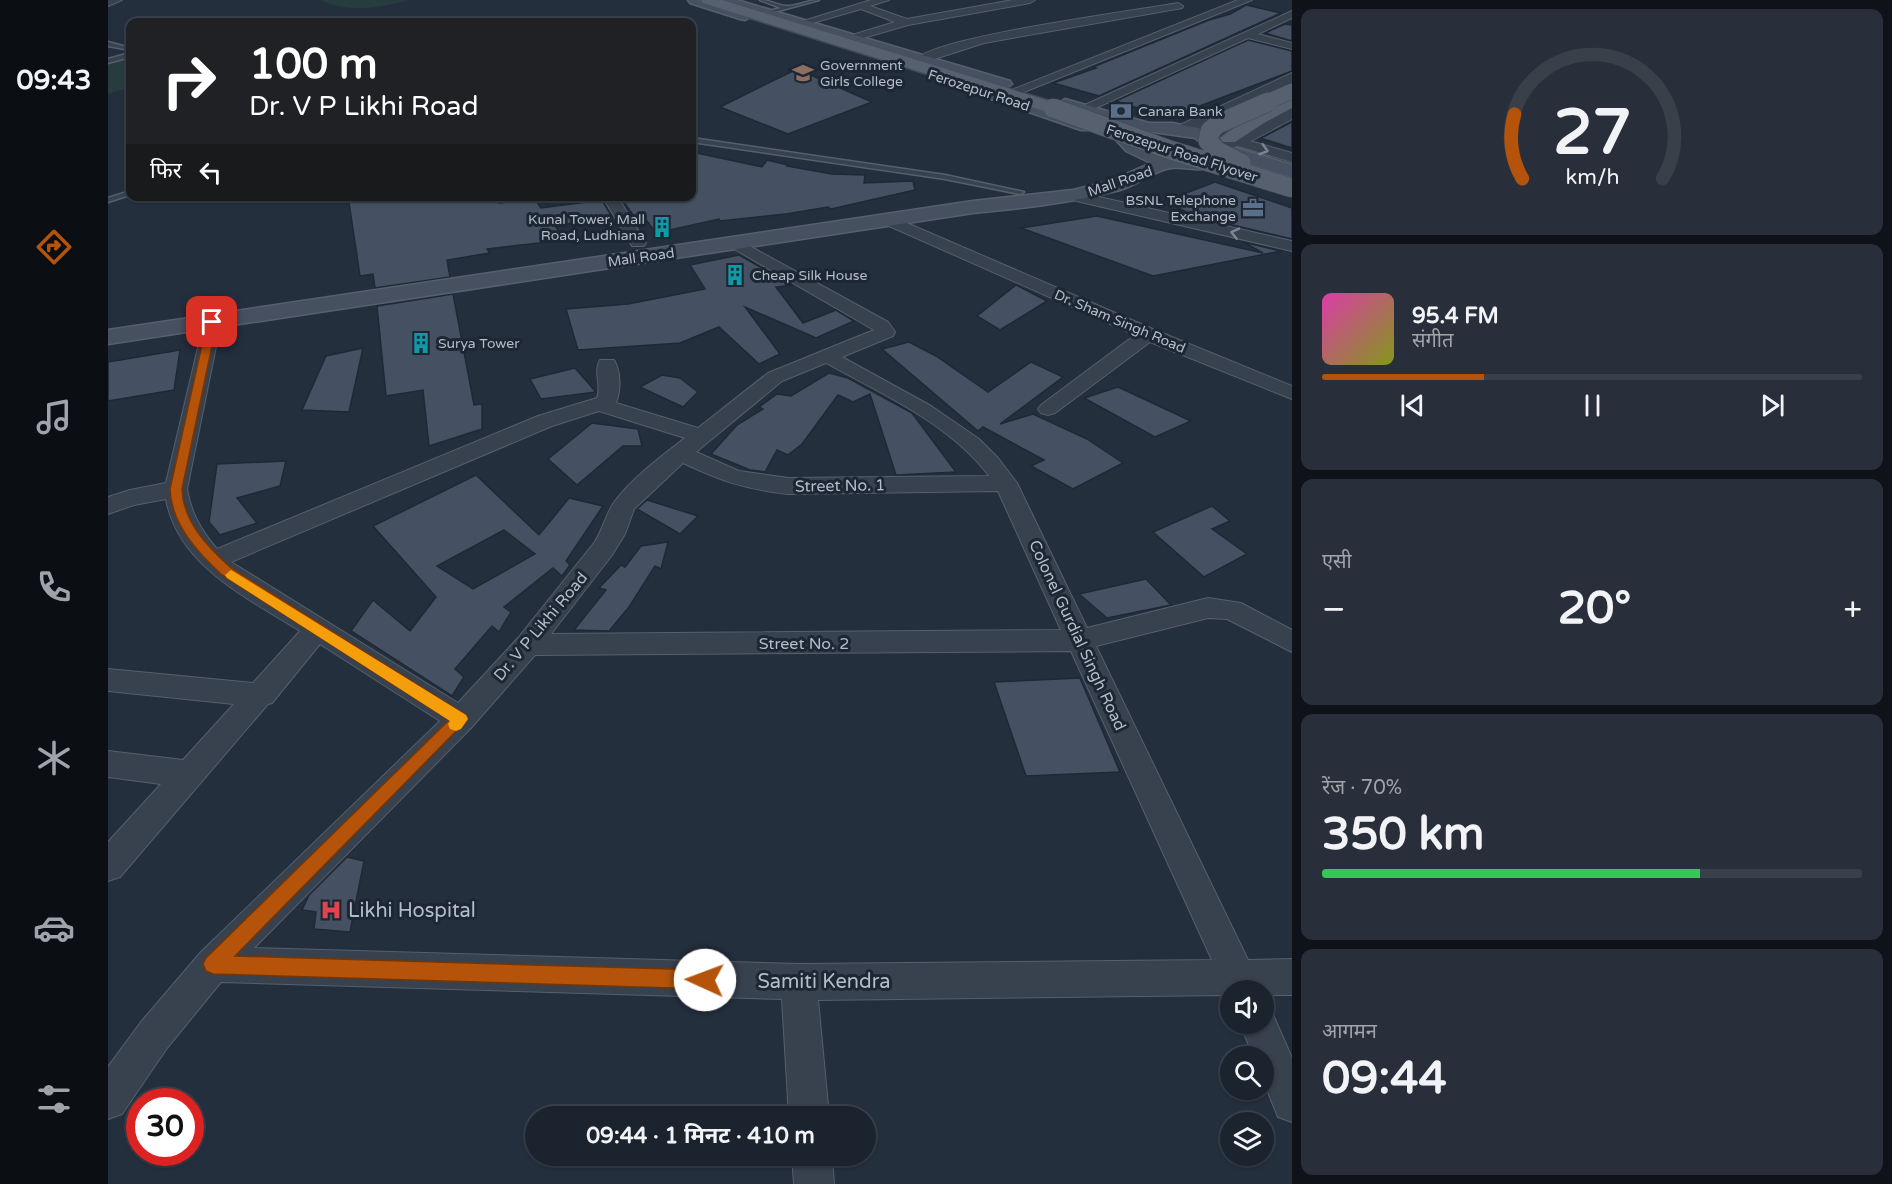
<!DOCTYPE html>
<html lang="hi">
<head>
<meta charset="utf-8">
<style>
	:root { --surface:#1b232e; --page:#282f3a; --text:#f1f3f6; --muted:#a0a4aa; --line:#39404a; --accent:#b45309 }
	body { margin:0; font-family:"Varela Round","Noto Sans Devanagari",sans-serif; background:var(--page); color:var(--text); height:100vh; display:flex; flex-direction:column; font-size:22px; white-space:nowrap }
	* { box-sizing:border-box; margin:0 }
	p { font-size:20px; color:var(--muted) }
	.icon { flex:none; width:33px; height:33px; fill:none; stroke:currentColor; stroke-width:2; stroke-linecap:round; stroke-linejoin:round }
	.map { position:relative; flex:1; overflow:hidden }
	.side { display:flex; flex-direction:column; gap:9px; padding:9px; background:#0f1319; width:600px }
	.side>* { flex:none }
	.top-card { position:absolute; left:18px; top:18px; width:570px; height:183px; border-radius:12px; box-shadow:0 2px 4px #0004,0 0 0 2px var(--line); background:#202124; color:#fff; overflow:hidden }
	.tools { position:absolute; left:1112px; top:980px; display:grid; gap:12px }
	.tools a { display:grid; place-items:center; width:54px; height:54px; border-radius:50%; background:var(--surface); box-shadow:0 2px 4px #0004,0 0 0 2px var(--line); font-size:30px }
	.speed { position:absolute; left:18px; top:1088px; display:flex; gap:12px; font-size:30px; font-weight:700; text-align:center }
	.speed>* { display:grid; place-content:center; width:78px; height:78px; border-radius:50%; background:var(--surface); box-shadow:0 2px 4px #0004,0 0 0 2px var(--line); line-height:1 }
	.speed .limit { border:9px solid #d22; background:#fff; color:#111 }
	.pin { position:absolute; display:grid; place-items:center; width:51px; height:51px; color:#fff; margin:-26px; border-radius:12px; box-shadow:0 3px 9px #0006 }
	.me { position:absolute; width:66px; margin:-33px; rotate:272deg; stroke-linejoin:round; filter:drop-shadow(0 0 4px #0008) }
	.turn { display:flex; align-items:center; gap:21px; height:126px; padding:0 24px; font-size:27px }
	.turn .icon { width:78px; height:78px; stroke-width:2.5 }
	.turn b { display:block; font-size:42px; line-height:51px }
	.then { display:flex; align-items:center; height:57px; padding:0 24px; background:#0003; gap:12px; font-size:22px }
	.big { font-size:45px; font-weight:700; line-height:1.1 }
	.side .card { flex:1; display:flex; flex-direction:column; justify-content:center; gap:9px; min-width:0; padding:0 21px; border-radius:12px; background:var(--page) }
	.side .dial { align-items:center; gap:0 }
	.dial svg { height:156px; overflow:visible; fill:none; stroke:var(--line); stroke-width:7; stroke-linecap:round; text-anchor:middle }
	.dial text { fill:var(--text); stroke:none }
	.song { display:flex; align-items:center; gap:18px }
	.cover { width:72px; height:72px; border-radius:9px; background:linear-gradient(135deg,hsl(320 70% 55%),hsl(70 70% 35%)) }
	.played { height:6px; border-radius:3px; background:linear-gradient(90deg,var(--accent) 30%,var(--line) 30%) }
	.keys { display:flex; justify-content:space-around; direction:ltr }
	.heat { display:flex; justify-content:space-between; align-items:center; font-size:33px; direction:ltr }
	.charge { height:9px; border-radius:4px; background:linear-gradient(90deg,#34c759 70%,var(--line) 0) }
	.trip { position:absolute; left:417px; top:1106px; width:351px; height:60px; border-radius:30px; background:var(--surface); box-shadow:0 2px 4px #0004,0 0 0 2px var(--line); font-weight:700; line-height:60px; text-align:center }
	main { display:flex; flex:1; min-height:0 }
	.tabs { display:flex; flex-direction:column; width:108px; justify-content:space-around; align-items:center; background:#0b0e12; color:var(--muted) }
	.tabs .icon { width:42px; height:42px }
	.tabs .current { color:var(--accent) }
	.tabs b { font-size:27px; color:var(--text) }
	.map>svg:first-child { display:block }
	.green { fill:#263c3f }
	.building { fill:#455162; stroke:#1f2835; stroke-width:1.5; fill-rule:evenodd }
	.lines { fill:none; stroke-linecap:round; stroke-linejoin:round }
	.service-casing { stroke:#565f6c; stroke-width:3 }
	.minor-casing { stroke:#565f6c; stroke-width:2 }
	.tertiary-casing { stroke:#565f6c; stroke-width:2 }
	.secondary-casing { stroke:#565f6c; stroke-width:3 }
	.primary-casing { stroke:#414a57; stroke-width:3 }
	.service { fill:#38414e; fill-rule:evenodd }
	.minor { fill:#38414e; fill-rule:evenodd }
	.tertiary { fill:#38414e; fill-rule:evenodd }
	.secondary { fill:#465061; fill-rule:evenodd }
	.primary { fill:#56606e; fill-rule:evenodd }
	.primary-bridge-far1-casing { stroke:#414a57; stroke-width:16; stroke-linecap:butt }
	.primary-bridge-casing { stroke:#414a57; stroke-width:20; stroke-linecap:butt }
	.primary-bridge-far1 { stroke:#56606e; stroke-width:15 }
	.primary-bridge { stroke:#56606e; stroke-width:19 }
	.oneway { stroke:#7c8592 }
	.route { fill:#b45309; stroke:#753606; stroke-width:1.5 }
	.slow { fill:#f59e0b }
	.labels { text-anchor:middle; stroke-width:6; stroke-linejoin:round; paint-order:stroke }
	.far-poi-label { font-size:14px; fill:#b4bcc9; stroke:#1d2633; text-anchor:start }
	.far-street-label { font-size:14px; fill:#b4bcc9; stroke:#1d2633 }
	.street-label { font-size:16px; fill:#b4bcc9; stroke:#1d2633 }
	.near-poi-label { font-size:20px; fill:#b4bcc9; stroke:#1d2633; text-anchor:start }
	.near-street-label { font-size:20px; fill:#b4bcc9; stroke:#1d2633 }
</style>
</head>
<body>
<main>
<nav class="tabs">
<b>09:43</b>
<svg class="icon current" aria-label="directions" viewBox="0 0 24 24"><path d="M12 3l9 9-9 9-9-9zM9 14v-3h6M13 9l2 2-2 2"/></svg>
<svg class="icon" aria-label="music" viewBox="0 0 24 24"><path d="M9 18V5l10-2v13"/><circle cx="6" cy="18" r="3"/><circle cx="16" cy="16" r="3"/></svg>
<svg class="icon" aria-label="phone" viewBox="0 0 24 24"><path d="M5 4h4l2 5-3 2q2 4 5 5l2-3 5 2v4C11 20 4 13 5 4z"/></svg>
<svg class="icon" aria-label="climate" viewBox="0 0 24 24"><path d="M12 3v18M4 7l16 10M4 17L20 7"/></svg>
<svg class="icon" aria-label="car" viewBox="0 0 24 24"><path d="M5 17H2v-5l4-1 3-4h7l3 4 3 1v5h-3M9 17h6M6 11h13"/><circle cx="7" cy="17" r="2"/><circle cx="17" cy="17" r="2"/></svg>
<svg class="icon" aria-label="filters" viewBox="0 0 24 24"><path d="M4 7h16M4 17h16"/><circle cx="9" cy="7" r="2"/><circle cx="15" cy="17" r="2"/></svg>
</nav>
<div class="map">
<svg width="1184" height="1184" viewBox="0 0 1184 1184">
	<rect width="100%" height="100%" fill="#242f3e"/>
	<!-- green -->
	<g class="green">
		<path d="M 213,0 L 302,0 C 275,7 239,14 213,0 Z"/>
		<polygon points="22,58 22,87 0,94 0,64"/>
	</g>
	<!-- building -->
	<g class="building">
		<polygon points="1138,5 1173,13 991,96 945,83 988,68 985,67 1101,20 1122,14"/>
		<polygon points="1177,24 1184,25 1184,41 1157,33"/>
		<polygon points="1140,40 1184,51 1184,71 1060,118 1008,101"/>
		<polygon points="689,69 764,102 680,134 612,107"/>
		<polygon points="1184,122 1184,148 1152,138 1157,136"/>
		<polygon points="584,152 654,167 659,160 680,165 679,166 724,174 757,175 756,183 805,181 807,190 723,209 720,207 678,214 612,221 611,219 548,233 539,221 530,222 513,198 584,196"/>
		<polygon points="1107,182 1184,208 1184,239 1086,216 1057,201"/>
		<polygon points="240,196 383,196 391,203 427,199 433,208 494,200 504,217 447,226 458,240 379,249 382,253 339,260 342,277 267,288 265,274 252,276"/>
		<polygon points="989,216 1155,253 1135,242 1173,251 1045,276 913,228"/>
		<polygon points="631,255 684,285 668,287 695,323 728,310 746,321 708,338 637,307 672,354 651,364 611,327 572,343 470,350 458,309 520,304 597,289 582,265"/>
		<polygon points="908,285 939,301 892,330 869,316"/>
		<polygon points="345,294 366,405 374,404 374,429 321,446 315,390 278,396 269,306"/>
		<polygon points="801,342 828,356 880,392 923,362 955,377 892,424 925,414 979,439 1015,463 965,489 923,466 936,460 875,427 870,431 774,349"/>
		<polygon points="255,348 241,412 194,410 218,356"/>
		<polygon points="72,350 66,390 0,401 0,362"/>
		<polygon points="467,368 488,392 433,399 422,379"/>
		<polygon points="721,373 740,378 804,413 848,472 788,475 762,394 745,402 730,395 694,444 680,455 669,450 657,472 642,470 603,454 629,425 655,409 651,407 669,394 683,396"/>
		<polygon points="554,375 572,378 590,392 575,407 532,387"/>
		<polygon points="1010,387 1083,421 1047,437 976,398"/>
		<polygon points="484,423 530,429 534,446 515,446 469,485 440,459"/>
		<polygon points="178,461 172,486 129,498 149,523 112,535 101,522 109,464"/>
		<path d="M 368,475 L 431,535 L 461,498 L 495,506 L 458,561 L 462,565 L 454,576 L 445,568 L 396,607 L 403,612 L 391,632 L 384,626 L 347,669 L 356,677 L 344,696 L 243,631 L 265,600 L 302,631 L 328,597 L 265,526 ZM 396,530 L 427,554 L 365,589 L 329,566 Z"/>
		<polygon points="539,500 590,516 572,534 529,509"/>
		<polygon points="1104,506 1122,521 1104,529 1139,554 1096,577 1045,532"/>
		<polygon points="560,542 553,569 547,566 521,607 501,631 466,630 498,590 491,588 513,565 517,567 533,546"/>
		<polygon points="1038,579 1063,605 999,618 971,594"/>
		<polygon points="972,678 1012,772 918,776 886,682"/>
		<polygon points="239,857 256,861 242,932 206,929 208,912 194,910 201,895"/>
	</g>
	<g class="lines">
		<defs>
			<g id="service">
				<path d="M 652,0 C 662,0 672,7 681,6 C 692,5 701,0 711,0 L 659,14 L 657,12 L 673,8 Z"/>
				<polygon points="0,42 22,48 22,50 0,46"/>
				<polygon points="22,53 22,57 0,63 0,59"/>
				<polygon points="584,138 837,175 916,192 912,194 837,179 584,142"/>
				<polygon points="22,191 22,195 0,202 0,198"/>
			</g>
			<g id="minor">
				<polygon points="763,0 781,0 762,6 799,19 905,0 927,0 922,3 800,25 745,41 741,40 741,36 787,22 753,9 694,26 689,23"/>
				<polygon points="1130,0 1144,0 916,92 912,93 906,89"/>
				<path d="M 1070,3 L 1075,6 L 1074,8 L 876,43 L 814,63 L 808,59 C 832,36 1026,11 1070,3 Z"/>
				<polygon points="1184,11 1184,18 1150,34 1184,43 1184,49 1140,38 979,112 969,112 968,109"/>
				<polygon points="1128,137 1184,153 1184,162 1123,144 1121,141"/>
				<polygon points="965,191 1184,241 1184,251 960,199 957,196"/>
				<polygon points="494,196 509,196 538,243 536,246 524,246"/>
				<polygon points="778,214 1047,330 1184,386 1184,399 1042,342 947,413 940,415 933,413 930,409 933,405 1027,335 772,222 770,219"/>
				<path d="M 627,238 L 780,322 L 787,332 L 785,336 L 734,357 L 823,406 L 871,439 L 890,458 L 909,483 L 979,628 L 1100,598 L 1133,603 L 1184,630 L 1184,652 L 1119,619 L 1100,618 L 988,646 L 1140,960 L 1184,959 L 1184,995 L 1155,995 L 1155,990 L 1122,990 L 1122,1000 L 1120,995 L 710,1000 L 721,1116 L 681,1116 L 674,999 L 113,982 L 59,1048 L 14,1114 L 0,1119 L 0,1067 L 33,1022 L 93,952 L 332,721 L 212,644 L 164,703 L 160,704 L 12,877 L 0,881 L 0,842 L 53,784 L 0,777 L 0,751 L 75,760 L 126,704 L 0,691 L 0,669 L 145,683 L 192,631 C 140,598 70,566 58,499 L 26,505 L 0,514 L 0,497 L 22,490 L 58,483 L 97,318 L 111,318 L 113,322 L 79,489 C 83,513 93,530 109,549 L 430,416 L 489,398 C 494,386 485,371 492,360 L 506,360 C 513,372 513,390 508,403 L 590,428 L 660,373 L 766,330 L 621,246 L 619,243 ZM 718,363 C 774,394 841,423 881,476 L 680,478 L 631,471 L 588,452 L 674,381 ZM 491,411 L 577,438 C 554,456 525,477 507,501 C 498,513 495,530 486,543 L 410,638 L 350,703 L 123,562 L 444,426 ZM 575,463 C 614,481 636,489 680,494 L 890,491 L 953,630 L 443,634 L 504,555 L 517,534 L 526,509 ZM 963,651 L 1104,960 L 691,964 L 146,948 L 363,728 L 427,655 Z"/>
				<polygon points="1155,1007 1163,1010 1184,1058 1184,1122 1170,1117 1155,1080 1155,1056 1145,1056 1132,1023 1155,1023"/>
				<polygon points="684,1155 724,1155 726,1184 686,1184"/>
			</g>
			<g id="tertiary">
				<polygon points="0,0 14,0 0,6"/>
				<polygon points="1184,73 1184,84 1082,134 1076,135 1068,130 1070,126"/>
				<path d="M 1184,108 L 1184,119 C 1164,129 1127,154 1105,149 L 1102,145 L 1105,141 L 1122,137 Z"/>
			</g>
			<g id="secondary">
				<polygon points="580,0 600,0 642,13 644,16 637,20 632,19 582,3"/>
				<polygon points="612,0 629,0 902,81 904,84 896,89 890,87 613,4"/>
				<polygon points="869,84 985,122 988,126 985,130 973,130 863,92 861,89 863,86"/>
				<path d="M 957,99 L 1041,123 L 1064,123 L 1090,128 L 1108,135 L 1118,145 L 1184,165 L 1184,177 L 1119,157 C 1100,177 1084,166 1063,168 C 1047,170 1028,186 1012,190 C 963,203 915,208 865,213 L 0,344 L 0,330 L 865,201 L 965,190 L 1002,181 L 1043,163 L 1018,151 L 1008,140 L 1020,128 L 951,108 L 949,104 ZM 1045,132 L 1087,138 L 1104,151 C 1086,170 1042,155 1026,139 L 1029,136 Z"/>
			</g>
			<g id="primary">
				<polygon points="593,0 614,0 951,104 953,108 945,113 939,112 595,3"/>
				<polygon points="1184,97 1184,108 1156,123 1127,142 1115,142 1112,138 1144,115"/>
			</g>
		</defs>
		<!-- service casing -->
		<use href="#service" class="service-casing"/>
		<!-- minor casing -->
		<use href="#minor" class="minor-casing"/>
		<!-- tertiary casing -->
		<use href="#tertiary" class="tertiary-casing"/>
		<!-- secondary casing -->
		<use href="#secondary" class="secondary-casing"/>
		<!-- primary casing -->
		<use href="#primary" class="primary-casing"/>
		<!-- service -->
		<use href="#service" class="service"/>
		<!-- minor -->
		<use href="#minor" class="minor"/>
		<!-- tertiary -->
		<use href="#tertiary" class="tertiary"/>
		<!-- secondary -->
		<use href="#secondary" class="secondary"/>
		<!-- primary -->
		<use href="#primary" class="primary"/>
		<defs>
			<polyline id="primary-bridge-far1" points="1157,103 1184,91"/>
			<g id="primary-bridge">
				<polyline points="945,108 1059,149 1184,188"/>
				<polyline points="1133,163 1109,151 1100,141 1102,131 1110,124 1160,102"/>
			</g>
		</defs>
		<!-- primary-bridge-far1 casing -->
		<use href="#primary-bridge-far1" class="primary-bridge-far1-casing"/>
		<!-- primary-bridge casing -->
		<use href="#primary-bridge" class="primary-bridge-casing"/>
		<!-- primary-bridge-far1 -->
		<use href="#primary-bridge-far1" class="primary-bridge-far1"/>
		<!-- primary-bridge -->
		<use href="#primary-bridge" class="primary-bridge"/>
	</g>
	<!-- one-way arrows -->
	<defs><path id="oneway-chevron" d="M-2-3.5L2.5 0L-2 3.5" fill="none" stroke-width="1.6" stroke-linecap="round" stroke-linejoin="round" transform="scale(1.5)"/></defs>
	<g class="oneway">
		<use href="#oneway-chevron" transform="translate(1156 150) rotate(16)"/>
		<use href="#oneway-chevron" transform="translate(1127 233) rotate(-167)"/>
	</g>
	<!-- route -->
	<path class="route" d="M 104,319 L 109,322 L 74,489 C 75,522 100,547 123,568 L 358,715 L 360,719 L 127,956 L 597,970 L 604,973 L 607,980 L 604,986 L 597,989 L 105,974 L 98,971 L 95,964 L 98,958 L 341,720 L 114,575 C 90,553 63,524 62,489 L 99,322 Z"/>
	<!-- slow -->
	<polygon class="slow" points="123,570 358,715 360,719 353,729 348,731 342,729 340,724 342,721 119,578 117,575"/>
	<!-- icons -->
	<defs>
		<symbol id="university-bare" viewBox="-9 -9 18 18"><path d="M0-5L7-2L0 1L-7-2ZM-4 1L0 2.5L4 1V4Q0 6-4 4Z" fill="#8d6e63" stroke="#1d2633" stroke-width="2.5" paint-order="stroke"/></symbol>
		<symbol id="bank-bare" viewBox="-9 -9 18 18"><path d="M-6-4H6V4H-6ZM0-2.3a2.3 2.3 0 1 0 0 4.6a2.3 2.3 0 1 0 0-4.6Z" fill="#5c6f8a" stroke="#1d2633" stroke-width="2.5" paint-order="stroke"/></symbol>
		<symbol id="office-bare" viewBox="-9 -9 18 18"><path d="M-6-3h4V-5.5h4V-3h4V5H-6ZM-1-4.5V-3h2v-1.5ZM-6 0V1H6V0Z" fill="#5c6f8a" stroke="#1d2633" stroke-width="2.5" paint-order="stroke"/></symbol>
		<symbol id="building-bare" viewBox="-9 -9 18 18"><path d="M-4-6H4V6H1V3H-1V6H-4ZM-2.5-4.3h1.7v1.8h-1.7ZM.8-4.3h1.7v1.8H.8ZM-2.5-1h1.7V.8h-1.7ZM.8-1h1.7V.8H.8Z" fill="#0f9aa8" stroke="#1d2633" stroke-width="2.5" paint-order="stroke"/></symbol>
		<symbol id="hospital-bare" viewBox="-9 -9 18 18"><path d="M-5-5h3v3.5h4V-5h3V5h-3V1.5h-4V5h-3Z" fill="#e0444e" stroke="#1d2633" stroke-width="2.5" paint-order="stroke"/></symbol>
	</defs>
	<g fill-rule="evenodd">
		<use href="#university-bare" x="680" y="58" width="30" height="30"/>
		<use href="#bank-bare" x="998" y="96" width="30" height="30"/>
		<use href="#office-bare" x="1130" y="193" width="30" height="30"/>
		<use href="#building-bare" x="539" y="212" width="30" height="30"/>
		<use href="#building-bare" x="612" y="260" width="30" height="30"/>
		<use href="#building-bare" x="298" y="328" width="30" height="30"/>
		<use href="#hospital-bare" x="208" y="895" width="30" height="30"/>
	</g>
	<g class="labels">
		<!-- far-poi labels -->
		<g class="far-poi-label">
			<text x="712" y="70">Government<tspan x="712" dy="16">Girls College</tspan></text>
			<text x="1030" y="116">Canara Bank</text>
			<text x="1128" y="205" text-anchor="end">BSNL Telephone<tspan x="1128" dy="16">Exchange</tspan></text>
			<text x="537" y="224" text-anchor="end">Kunal Tower, Mall<tspan x="537" dy="16">Road, Ludhiana</tspan></text>
			<text x="644" y="280">Cheap Silk House</text>
			<text x="330" y="348">Surya Tower</text>
		</g>
		<!-- far-street labels -->
		<g class="far-street-label">
			<text transform="translate(871 90) rotate(18)" y="5">Ferozepur Road</text>
			<text transform="translate(1074 153) rotate(18)" y="5">Ferozepur Road Flyover</text>
			<text transform="translate(1012 181) rotate(-19)" y="5">Mall Road</text>
			<text transform="translate(533 257) rotate(-8)" y="5">Mall Road</text>
			<text transform="translate(1012 321) rotate(23)" y="5">Dr. Sham Singh Road</text>
		</g>
		<!-- street labels -->
		<g class="street-label">
			<text transform="translate(732 485) rotate(-1)" y="6">Street No. 1</text>
			<text transform="translate(432 626) rotate(-50)" y="6">Dr. V P Likhi Road</text>
			<text transform="translate(970 635) rotate(65)" y="6">Colonel Gurdial Singh Road</text>
			<text x="696" y="649">Street No. 2</text>
		</g>
		<!-- near-poi labels -->
		<g class="near-poi-label">
			<text x="240" y="917">Likhi Hospital</text>
		</g>
		<!-- near-street labels -->
		<g class="near-street-label">
			<text x="716" y="988">Samiti Kendra</text>
		</g>
	</g>
</svg>
<div class="tools">
<a><svg class="icon" aria-label="sound" viewBox="0 0 24 24"><path d="M4 9h4l5-4v14l-5-4H4zM17 9q2 3 0 6"/></svg></a>
<a><svg class="icon" aria-label="search" viewBox="0 0 24 24"><circle cx="10" cy="10" r="6"/><path d="M15 15l6 6"/></svg></a>
<a><svg class="icon" aria-label="layers" viewBox="0 0 24 24"><path d="M12 4l9 5-9 5-9-5zM3 14l9 5 9-5"/></svg></a>
</div>
<div class="speed"><div class="limit">30</div></div>
<div class="pin" style="left:104px;top:322px;background:#d93025"><svg class="icon" aria-label="arrive" viewBox="0 0 24 24"><path d="M6 21V4h12l-3 4 3 4H6"/></svg></div>
<svg class="me" style="left:597px;top:980px" viewBox="-20 -20 40 40"><circle r="19" fill="#fff"/><path d="M0-13L10 11 0 6-10 11z" fill="#b45309"/></svg>
<div class="trip">09:44 · 1 मिनट · 410 m</div>
<div class="top-card">
<div class="turn"><svg class="icon" aria-label="right" viewBox="0 0 24 24"><path d="M7 20v-9h11M14 6l5 5-5 5"/></svg><div><b>100 m</b>Dr. V P Likhi Road</div></div>
<div class="then">फिर<svg class="icon" aria-label="left" viewBox="0 0 24 24"><path d="M17 20v-9H6M10 6l-5 5 5 5"/></svg></div>
</div>
</div>
<section class="side">
<div class="card dial"><svg viewBox="0 0 100 80">
<path d="M14 69A42 42 0 1 1 86 69"/>
<path d="M14 69A42 42 0 0 1 10 36" stroke="#b45309"/>
<text x="50" y="56" font-size="32" font-weight="700">27</text>
<text x="50" y="72" font-size="11">km/h</text>
</svg></div>
<div class="card">
<div class="song"><i class="cover"></i><div><b>95.4 FM</b><p>संगीत</p></div></div>
<div class="played"></div>
<div class="keys"><svg class="icon" aria-label="previous" viewBox="0 0 24 24"><path d="M18 5L8 12l10 7zM5 5v14"/></svg><svg class="icon" aria-label="pause" viewBox="0 0 24 24"><path d="M8 5v14M16 5v14"/></svg><svg class="icon" aria-label="next" viewBox="0 0 24 24"><path d="M6 5l10 7-10 7zM19 5v14"/></svg></div>
</div>
<div class="card"><p>एसी</p>
<div class="heat"><a>−</a><b class="big">20°</b><a>+</a></div>
</div>
<div class="card"><p>रेंज · 70%</p><b class="big">350 km</b><div class="charge"></div></div>
<div class="card"><p>आगमन</p><b class="big">09:44</b></div>
</section>
</main>
</body>
</html>
